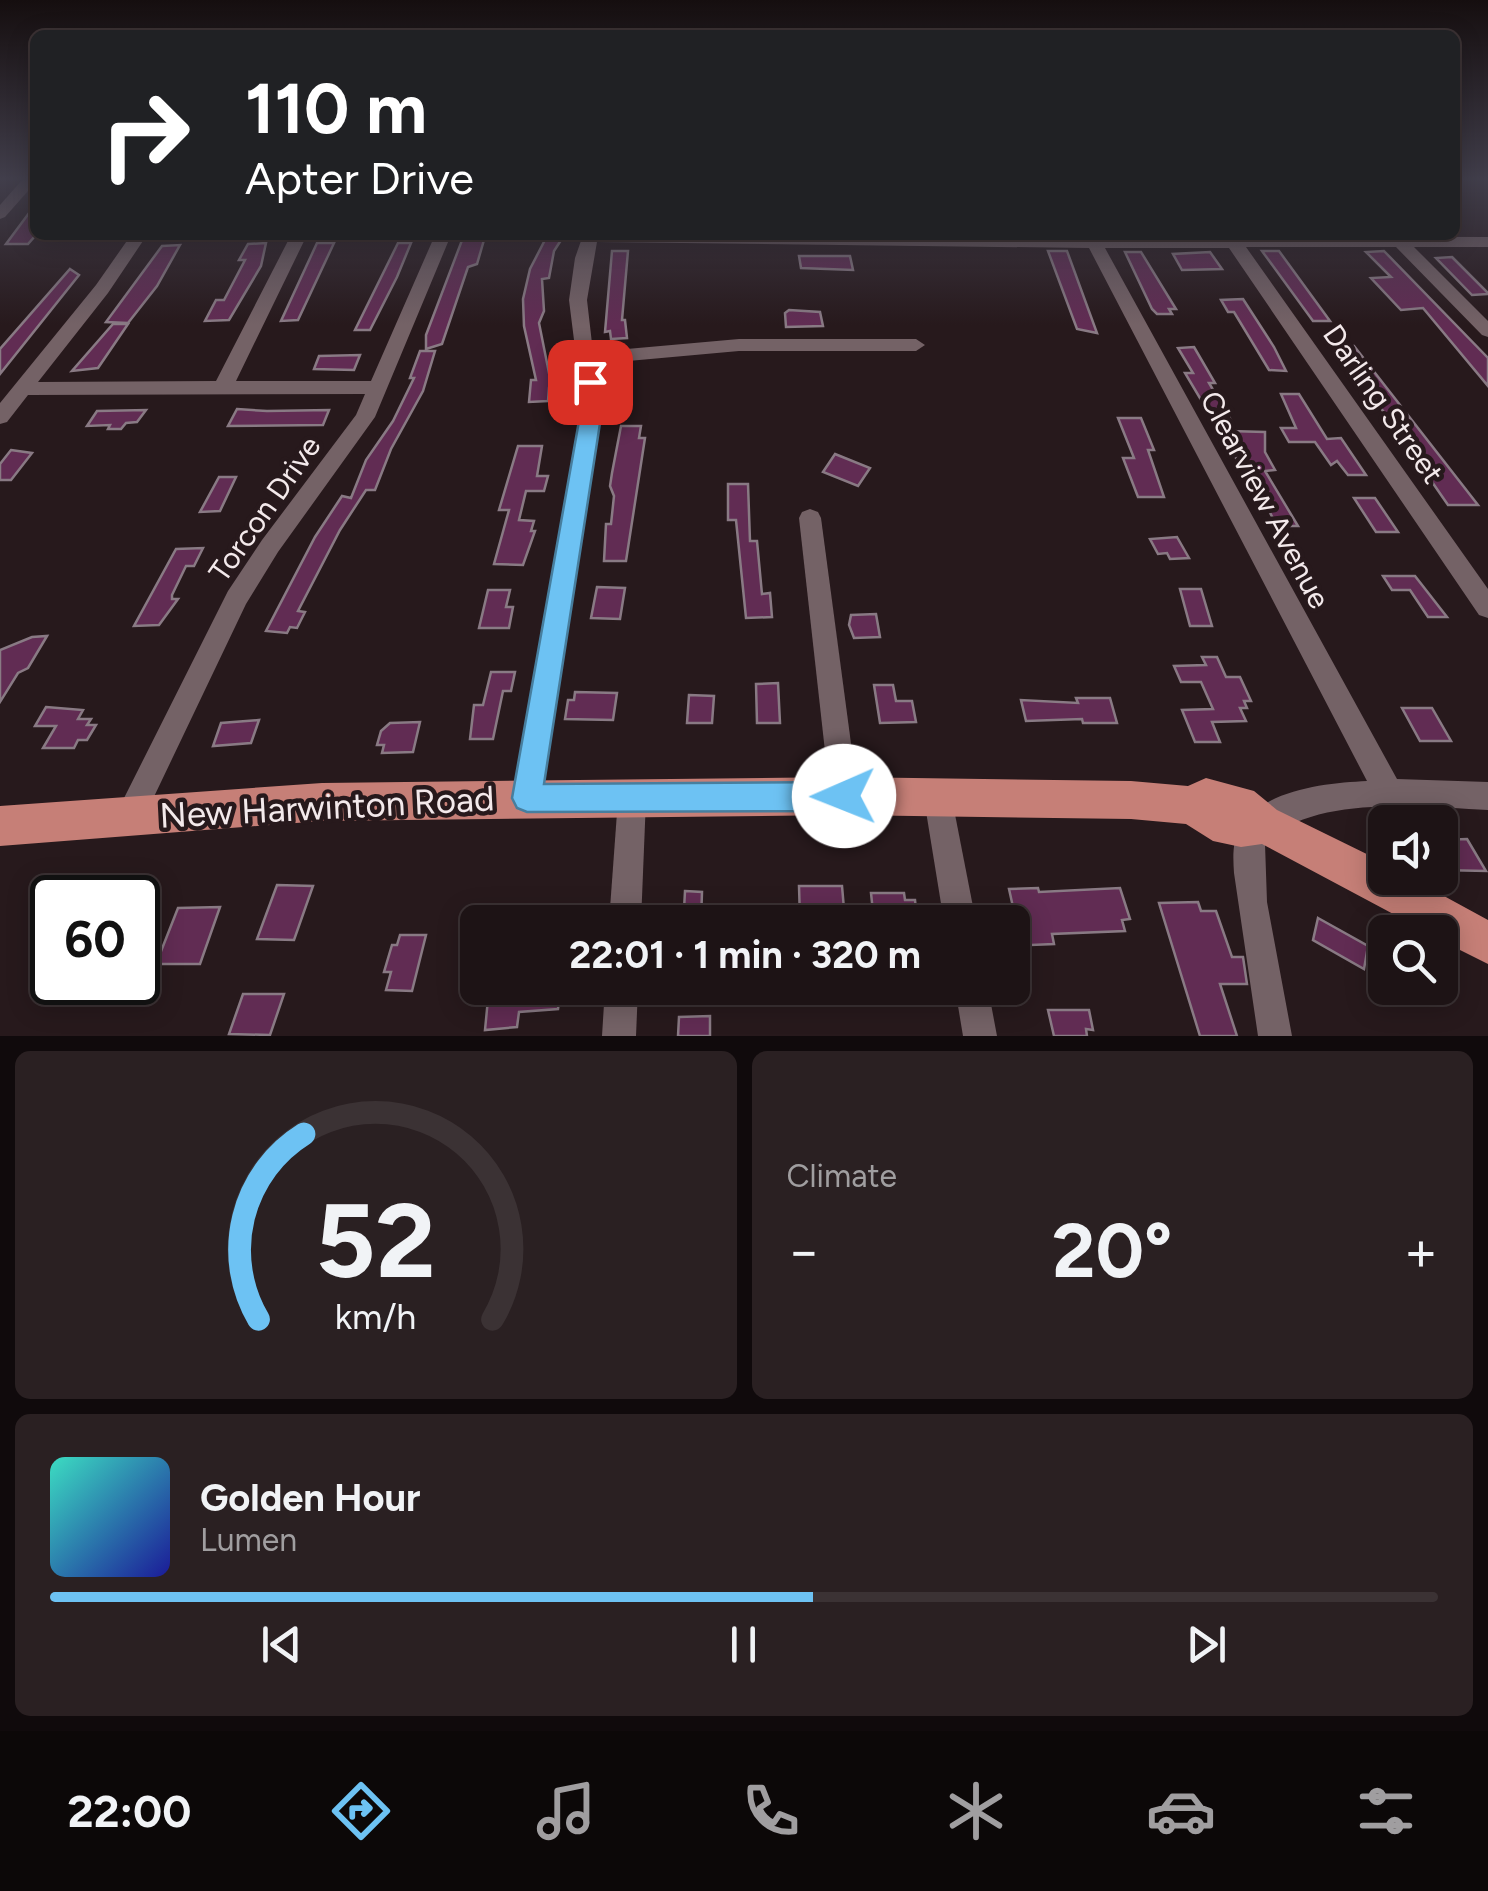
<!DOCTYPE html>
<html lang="en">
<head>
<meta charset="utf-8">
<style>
	:root { --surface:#1d1315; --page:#2a2022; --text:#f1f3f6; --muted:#a09ea0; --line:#3b3234; --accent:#6dc2f3 }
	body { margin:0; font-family:Figtree,sans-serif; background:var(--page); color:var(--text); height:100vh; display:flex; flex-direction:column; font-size:38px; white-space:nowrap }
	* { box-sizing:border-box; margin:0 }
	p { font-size:32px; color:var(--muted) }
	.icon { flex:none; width:55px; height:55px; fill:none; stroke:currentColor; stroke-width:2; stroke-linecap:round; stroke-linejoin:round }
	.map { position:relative; height:1036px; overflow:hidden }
	.details { display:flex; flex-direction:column; gap:15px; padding:15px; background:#100a0c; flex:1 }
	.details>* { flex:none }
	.guide { position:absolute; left:30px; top:30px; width:1430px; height:210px; border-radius:15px; box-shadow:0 5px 25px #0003,0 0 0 2px var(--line); background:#202124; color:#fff; overflow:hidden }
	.tools { position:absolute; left:1368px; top:805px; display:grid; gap:20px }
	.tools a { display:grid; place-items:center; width:90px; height:90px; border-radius:15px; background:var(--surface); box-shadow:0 5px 25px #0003,0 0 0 2px var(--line); font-size:50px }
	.speed { position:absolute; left:30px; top:875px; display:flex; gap:20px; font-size:50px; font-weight:700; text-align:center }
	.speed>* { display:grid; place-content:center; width:130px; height:130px; border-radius:50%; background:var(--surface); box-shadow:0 5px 25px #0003,0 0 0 2px var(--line); line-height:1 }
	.speed .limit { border:5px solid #111; border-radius:15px; background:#fff; color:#111 }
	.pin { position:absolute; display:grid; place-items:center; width:85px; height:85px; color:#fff; margin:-42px; border-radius:20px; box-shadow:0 5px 15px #0006 }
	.me { position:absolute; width:110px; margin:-55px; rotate:269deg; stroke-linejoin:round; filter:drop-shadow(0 0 8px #0008) }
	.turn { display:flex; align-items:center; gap:35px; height:210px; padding:0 50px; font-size:45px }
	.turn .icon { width:130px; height:130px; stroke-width:2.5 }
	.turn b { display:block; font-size:70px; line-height:85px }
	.big { font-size:75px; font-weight:700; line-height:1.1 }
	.details .tile { flex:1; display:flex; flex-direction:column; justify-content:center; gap:15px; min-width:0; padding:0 35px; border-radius:15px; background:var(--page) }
	.details .dial { align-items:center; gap:0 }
	.dial svg { height:260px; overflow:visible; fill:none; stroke:var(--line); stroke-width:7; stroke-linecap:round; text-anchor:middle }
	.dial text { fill:var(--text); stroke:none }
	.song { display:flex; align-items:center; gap:30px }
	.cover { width:120px; height:120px; border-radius:15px; background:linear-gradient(135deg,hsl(170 70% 55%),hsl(240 70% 35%)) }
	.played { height:10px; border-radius:5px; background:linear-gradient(90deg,var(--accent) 55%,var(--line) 55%) }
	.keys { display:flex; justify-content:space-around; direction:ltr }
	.heat { display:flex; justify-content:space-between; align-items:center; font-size:55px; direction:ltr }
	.details .tiles { flex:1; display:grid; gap:15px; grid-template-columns:1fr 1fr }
	.tile:last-child { grid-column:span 2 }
	.trip { position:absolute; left:460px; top:905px; width:570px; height:100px; border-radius:15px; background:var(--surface); box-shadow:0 5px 25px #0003,0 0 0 2px var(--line); font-weight:700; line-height:100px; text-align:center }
	.tabs { display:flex; height:160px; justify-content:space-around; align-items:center; background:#0c0808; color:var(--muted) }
	.tabs .icon { width:70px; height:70px }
	.tabs .on { color:var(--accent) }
	.tabs b { font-size:45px; color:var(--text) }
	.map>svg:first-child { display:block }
	.building { fill:#612c53; stroke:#897a84; stroke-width:2.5 }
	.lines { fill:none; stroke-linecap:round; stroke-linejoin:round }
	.minor { fill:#746266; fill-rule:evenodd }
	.major { fill:#c67f77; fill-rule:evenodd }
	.route { fill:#6dc2f3; stroke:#477e9e; stroke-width:2.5 }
	.labels { text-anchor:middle; stroke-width:9; stroke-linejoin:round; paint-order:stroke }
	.street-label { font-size:30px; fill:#f3e9eb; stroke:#27191c }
	.near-street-label { font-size:35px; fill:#f3e9eb; stroke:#27191c }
</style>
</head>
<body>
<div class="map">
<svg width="1488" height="1036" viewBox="0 0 1488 1036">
	<rect width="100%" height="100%" fill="#27191c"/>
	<!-- building -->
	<g class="building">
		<polygon points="35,205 35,236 28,244 6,244"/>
		<polygon points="464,235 484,240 477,264 468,267 442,344 426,349 426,335"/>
		<polygon points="547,236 563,237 554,251 549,278 542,279 544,311 539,323 552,388 549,388 548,401 529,402 531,380 536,380 524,326 523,299 530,269"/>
		<polygon points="266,243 261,266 229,320 205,321 216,300 224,300 245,260 239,260 248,244"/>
		<polygon points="317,243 334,243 298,320 281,321"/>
		<polygon points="398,243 411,243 397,277 370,330 355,330"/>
		<polygon points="180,245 157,286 128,323 106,322 162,246"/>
		<polygon points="612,251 628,251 622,320 625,320 627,338 611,339 610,331 605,332"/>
		<polygon points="1048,251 1067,251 1097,333 1077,329"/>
		<polygon points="1262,251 1279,251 1330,321 1313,321"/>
		<polygon points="1384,251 1488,358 1488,386 1423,308 1401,310 1371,278 1391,277 1366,252"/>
		<polygon points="1125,252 1141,252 1176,309 1169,309 1172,314 1157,314 1152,309"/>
		<polygon points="1210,252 1222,269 1182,270 1173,254"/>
		<polygon points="799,256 850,256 853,270 801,268"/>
		<polygon points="1452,257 1488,293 1488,294 1472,295 1436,258"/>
		<polygon points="70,269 79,275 0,374 0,349"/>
		<polygon points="1243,299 1274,347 1286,371 1269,370 1234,312 1228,312 1221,300"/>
		<polygon points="789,310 820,312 823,326 786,327 785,313"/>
		<polygon points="113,324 128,324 98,368 72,371"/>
		<polygon points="1338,346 1354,346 1478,505 1448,505"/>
		<polygon points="1194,347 1215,383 1209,383 1231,420 1213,420 1185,373 1193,373 1178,348"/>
		<polygon points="420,351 435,351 423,391 391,449 375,490 366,490 340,530 298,611 305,612 297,628 290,627 287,633 266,631 315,537 342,496 351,498 366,460 393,421 414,378 410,378"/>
		<polygon points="360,355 354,370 314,369 319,356"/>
		<polygon points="1281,394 1299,394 1327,439 1341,438 1366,475 1348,475 1337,461 1331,465 1315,442 1289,442 1281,428 1296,428"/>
		<polygon points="237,409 267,411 329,410 323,425 228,426"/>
		<polygon points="146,410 137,422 126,423 121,429 108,429 110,425 87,426 97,411"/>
		<polygon points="1118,418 1141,418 1154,450 1148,450 1164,497 1138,497 1123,458 1134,458"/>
		<polygon points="621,426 641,426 639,438 645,438 626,561 604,561 606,524 611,524 614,496 610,486 612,473"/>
		<polygon points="1229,431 1265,432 1265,452 1275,470 1265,471 1298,526 1277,526 1248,471 1244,471 1236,458 1242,458"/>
		<polygon points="518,446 542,446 537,476 548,476 544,491 526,491 519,520 534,521 531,531 535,531 523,565 494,564 509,510 499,510"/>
		<polygon points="11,450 32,453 11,480 0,480 0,464"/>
		<polygon points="835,454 870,468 858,486 823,472"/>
		<polygon points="219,477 236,477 220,511 200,512"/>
		<polygon points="728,484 748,484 750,541 757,541 762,594 770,593 772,617 746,618 736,520 728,520"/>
		<polygon points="1354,498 1375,498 1398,532 1376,532"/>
		<polygon points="1177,537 1189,558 1170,559 1167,553 1158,554 1150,539"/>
		<polygon points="203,548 194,566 186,566 172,595 172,599 178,599 159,625 134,626 176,549"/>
		<polygon points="1383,576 1415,576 1447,617 1428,617 1410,590 1392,590"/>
		<polygon points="597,587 625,588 620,619 591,618"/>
		<polygon points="1180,589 1201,589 1212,626 1190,626"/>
		<polygon points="488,590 510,590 506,607 513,607 509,628 479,628"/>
		<polygon points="876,614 880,637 854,638 849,625 851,615"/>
		<polygon points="47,636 28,668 18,673 0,702 0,650 32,637"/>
		<polygon points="1202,657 1217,657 1226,677 1240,677 1251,701 1244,701 1247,708 1240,708 1246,721 1212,722 1220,742 1195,742 1182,710 1213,709 1201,682 1181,682 1174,666 1206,665"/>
		<polygon points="491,672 515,672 511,691 503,691 493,739 470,739 474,705 483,705"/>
		<polygon points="778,683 780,723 757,723 756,684"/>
		<polygon points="874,685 893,685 896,701 912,701 916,722 880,723"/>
		<polygon points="575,692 617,693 613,720 565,719 568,700 574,700"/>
		<polygon points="689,695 714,696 712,723 687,723"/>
		<polygon points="1076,698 1110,698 1117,723 1083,723 1082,719 1026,721 1021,700 1078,703"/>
		<polygon points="46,707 83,710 78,719 91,719 87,725 96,725 87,740 78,740 74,748 43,748 56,726 35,726"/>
		<polygon points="1402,708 1432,708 1451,741 1420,741"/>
		<polygon points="259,720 251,743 213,746 221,723"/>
		<polygon points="420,722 413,752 382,753 384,745 377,745 381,731 390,723"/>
		<polygon points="1467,839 1486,871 1440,870 1440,840"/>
		<polygon points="277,885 313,886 294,940 257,939"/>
		<polygon points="799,886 842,886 844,909 834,909 834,919 800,919"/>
		<polygon points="1038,888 1039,892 1120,888 1130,919 1122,920 1125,931 1052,934 1054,944 1031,945 1028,934 1019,934 1009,889"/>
		<polygon points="685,891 702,892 701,922 674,922 675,910 684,910"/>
		<polygon points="871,893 904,893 905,900 915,900 917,920 874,922"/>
		<polygon points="1198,902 1201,911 1216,911 1232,957 1243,957 1247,984 1220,984 1237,1036 1200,1036 1159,903"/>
		<polygon points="220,907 200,964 156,964 178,908"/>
		<polygon points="1318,918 1368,946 1364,969 1313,940"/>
		<polygon points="400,935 426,935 412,991 386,990 391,972 384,972 392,945 397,945"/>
		<polygon points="530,988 601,988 601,997 559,1001 558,1009 519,1012 517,1027 485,1030 488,999 530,996"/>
		<polygon points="243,994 284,994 270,1035 229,1034"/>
		<polygon points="1048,1010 1089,1010 1093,1030 1086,1029 1087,1036 1054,1036"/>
		<polygon points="710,1016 710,1036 678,1036 679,1017"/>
	</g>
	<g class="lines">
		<!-- minor -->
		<g class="minor">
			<polygon points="22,180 35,180 35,183 5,217 0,219 0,205"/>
			<polygon points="131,235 147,235 108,293 38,382 216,381 291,235 307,235 236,381 371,381 435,235 451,235 375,417 278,552 246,604 140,826 130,831 120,826 115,816 228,591 262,540 356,415 365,394 28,395 7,422 0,424 0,403 96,285"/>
			<path d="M 583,235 L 1488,237 L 1488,247 L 1414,247 L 1488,321 L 1488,337 L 1482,335 L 1396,247 L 1246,247 L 1488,589 L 1488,618 L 1479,615 L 1229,248 L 1105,248 L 1397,779 L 1488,782 L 1488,810 C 1425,807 1310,794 1265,844 L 1267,902 L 1292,1036 L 1258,1036 L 1234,873 C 1233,858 1232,840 1241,826 C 1265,789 1327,783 1367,781 L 1089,248 L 597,242 L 587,300 L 593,352 L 739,339 L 916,339 L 925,345 L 916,351 L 739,351 L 595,364 L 602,404 L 541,798 L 537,808 L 527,812 L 517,808 L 513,798 L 582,404 L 569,300 L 575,258 Z"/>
			<polygon points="810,509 818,512 821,518 858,796 854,806 844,810 834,806 830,796 799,518 802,512"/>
			<polygon points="632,785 642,789 646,799 641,922 609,922 618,799 622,789"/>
			<polygon points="938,785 948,789 952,799 976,922 944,922 924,799 928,789"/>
			<polygon points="605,988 638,988 636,1036 602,1036"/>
			<polygon points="955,988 988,988 997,1036 963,1036"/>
		</g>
		<!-- major -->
		<polygon class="major" points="844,777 1131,781 1188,786 1206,778 1254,791 1277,810 1385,863 1385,878 1411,878 1488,920 1488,964 1440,940 1440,932 1427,932 1262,844 1241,847 1213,841 1186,824 1131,819 844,815 322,821 0,846 0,806 322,783"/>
	</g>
	<!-- sky -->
	<linearGradient id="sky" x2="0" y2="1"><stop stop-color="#150e0f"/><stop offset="0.55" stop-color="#413e4b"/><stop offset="1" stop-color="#413e4b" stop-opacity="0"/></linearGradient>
	<rect width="1488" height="325" fill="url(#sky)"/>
	<!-- route -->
	<polygon class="route" points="590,375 600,382 603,404 544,784 844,782 854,786 858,796 854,807 844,811 527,812 517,808 512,798 582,404 580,382"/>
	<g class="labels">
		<!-- street labels -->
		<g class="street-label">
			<text transform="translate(1383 404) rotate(55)" y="10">Darling Street</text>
			<text transform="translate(1265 500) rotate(62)" y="10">Clearview Avenue</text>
			<text transform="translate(265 509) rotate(-55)" y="10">Torcon Drive</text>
		</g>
		<!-- near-street labels -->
		<g class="near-street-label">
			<text transform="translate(327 807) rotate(-3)" y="12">New Harwinton Road</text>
		</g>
	</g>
</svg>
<div class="tools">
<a><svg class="icon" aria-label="sound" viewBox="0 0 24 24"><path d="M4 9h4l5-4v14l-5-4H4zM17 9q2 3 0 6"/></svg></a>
<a><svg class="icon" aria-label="search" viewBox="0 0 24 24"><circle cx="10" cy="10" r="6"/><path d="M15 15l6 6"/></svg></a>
</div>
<div class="speed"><div class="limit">60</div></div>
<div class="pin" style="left:590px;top:382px;background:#d93025"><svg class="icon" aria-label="arrive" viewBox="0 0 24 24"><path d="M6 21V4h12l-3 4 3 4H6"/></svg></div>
<svg class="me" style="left:844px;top:796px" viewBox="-20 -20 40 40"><circle r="19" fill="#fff"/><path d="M0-13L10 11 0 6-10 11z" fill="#6dc2f3"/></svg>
<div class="trip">22:01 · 1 min · 320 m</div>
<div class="guide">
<div class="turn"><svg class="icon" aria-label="right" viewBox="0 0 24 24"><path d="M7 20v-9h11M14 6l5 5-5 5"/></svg><div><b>110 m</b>Apter Drive</div></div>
</div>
</div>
<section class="details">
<div class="tiles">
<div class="tile dial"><svg viewBox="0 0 100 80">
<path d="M14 69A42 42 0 1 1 86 69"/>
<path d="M14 69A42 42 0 0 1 28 12" stroke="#6dc2f3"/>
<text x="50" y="56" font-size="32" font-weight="700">52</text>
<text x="50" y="72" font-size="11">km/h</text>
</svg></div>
<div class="tile"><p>Climate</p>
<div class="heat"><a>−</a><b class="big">20°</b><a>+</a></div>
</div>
<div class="tile">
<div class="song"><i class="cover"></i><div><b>Golden Hour</b><p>Lumen</p></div></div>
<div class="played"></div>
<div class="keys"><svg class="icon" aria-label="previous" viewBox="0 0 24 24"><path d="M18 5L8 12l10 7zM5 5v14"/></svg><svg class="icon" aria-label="pause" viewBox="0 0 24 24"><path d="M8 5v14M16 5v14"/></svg><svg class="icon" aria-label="next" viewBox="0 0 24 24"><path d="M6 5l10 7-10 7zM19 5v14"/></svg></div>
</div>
</div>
</section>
<nav class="tabs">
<b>22:00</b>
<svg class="icon on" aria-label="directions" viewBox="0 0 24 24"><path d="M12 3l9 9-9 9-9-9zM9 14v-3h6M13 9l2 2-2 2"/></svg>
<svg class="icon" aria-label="music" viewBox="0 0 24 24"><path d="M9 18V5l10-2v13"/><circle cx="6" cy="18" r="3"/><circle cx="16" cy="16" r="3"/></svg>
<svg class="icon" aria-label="phone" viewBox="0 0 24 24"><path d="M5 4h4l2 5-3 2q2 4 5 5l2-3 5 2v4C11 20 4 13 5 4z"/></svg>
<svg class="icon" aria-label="climate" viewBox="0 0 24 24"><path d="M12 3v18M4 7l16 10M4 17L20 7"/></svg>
<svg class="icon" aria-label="car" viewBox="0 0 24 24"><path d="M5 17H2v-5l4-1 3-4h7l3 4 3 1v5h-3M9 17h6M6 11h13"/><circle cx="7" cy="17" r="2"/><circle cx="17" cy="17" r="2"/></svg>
<svg class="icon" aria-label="filters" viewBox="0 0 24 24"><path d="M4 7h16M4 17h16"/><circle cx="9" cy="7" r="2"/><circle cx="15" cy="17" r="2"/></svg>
</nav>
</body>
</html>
